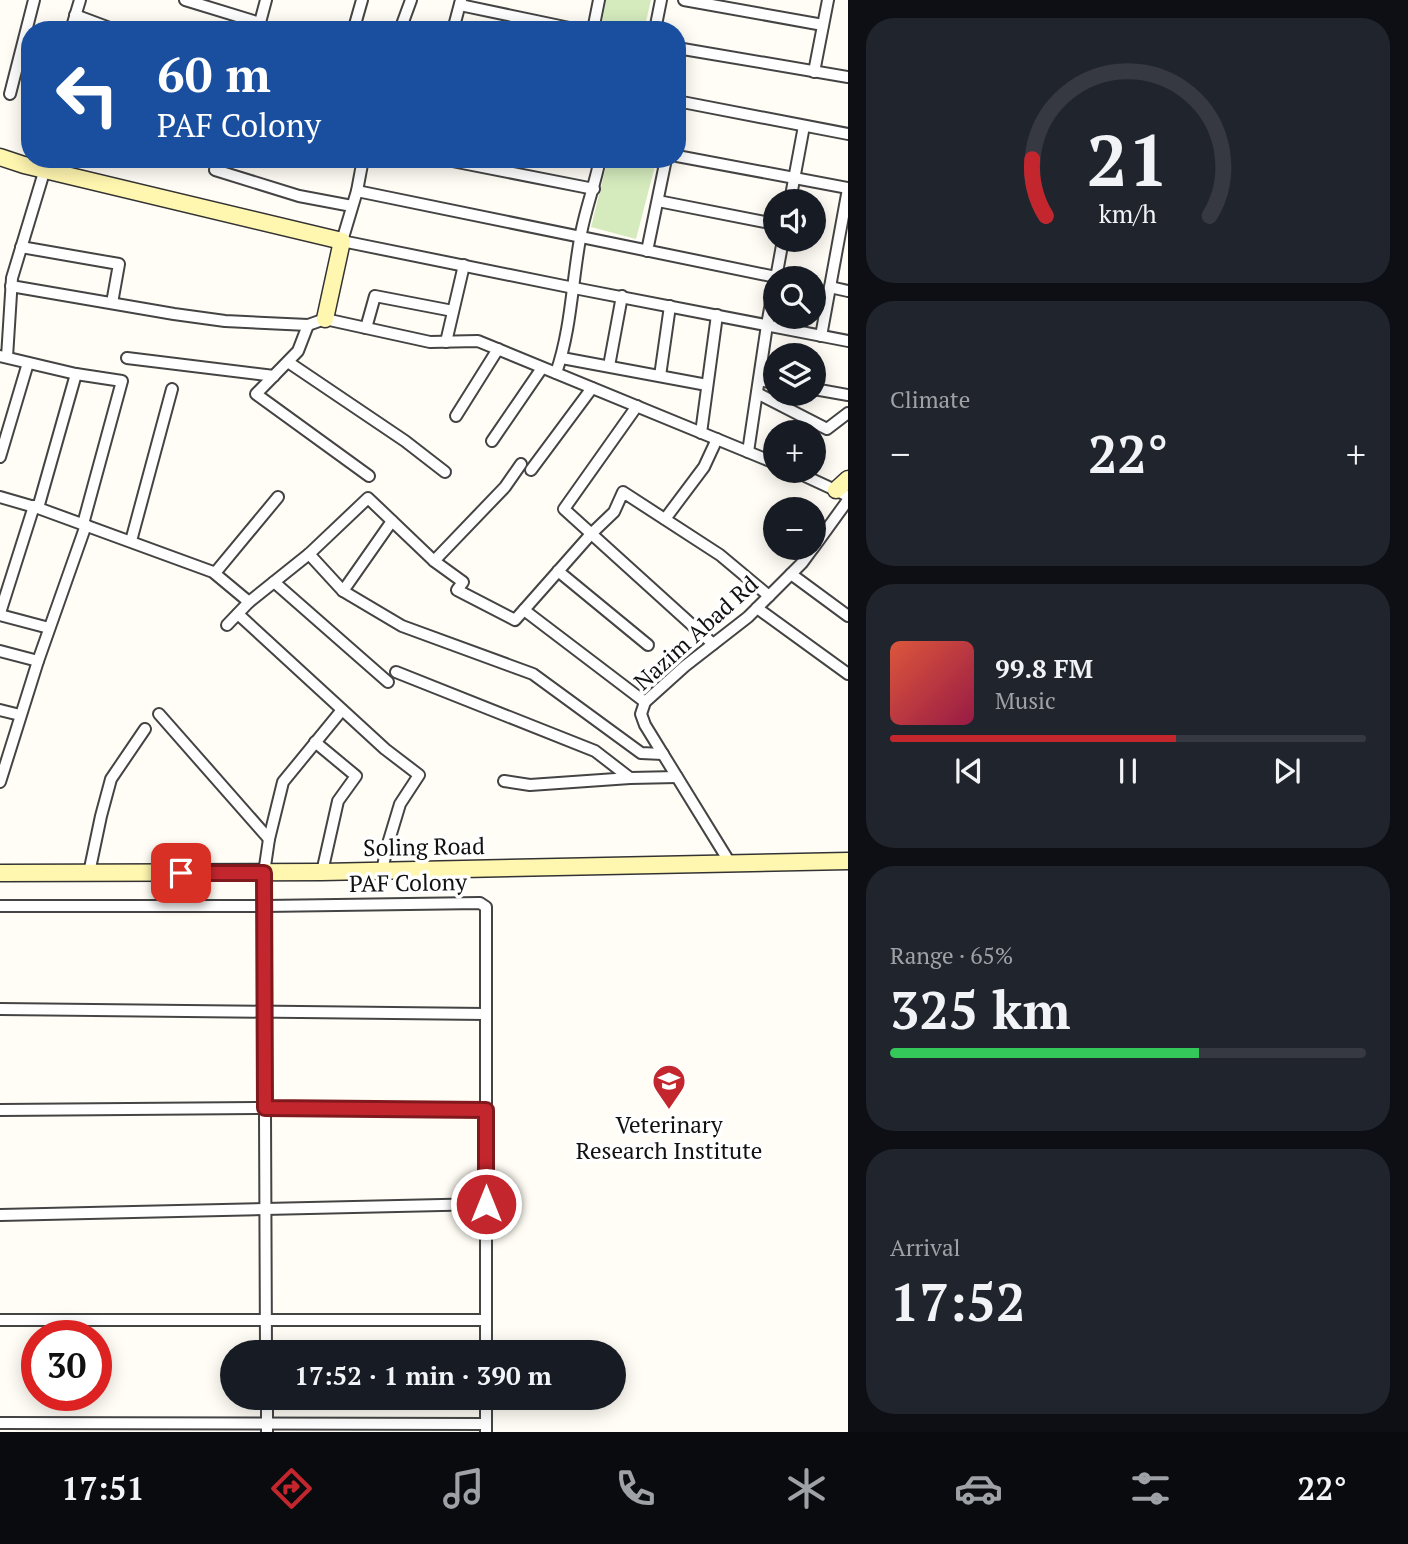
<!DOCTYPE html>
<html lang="en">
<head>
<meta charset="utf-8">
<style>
	:root { --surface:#171b24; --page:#20242c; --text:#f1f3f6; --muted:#9ea1a6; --line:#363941; --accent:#c4262e }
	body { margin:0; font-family:"PT Serif",serif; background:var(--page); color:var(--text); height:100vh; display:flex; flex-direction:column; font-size:26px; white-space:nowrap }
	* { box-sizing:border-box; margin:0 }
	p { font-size:23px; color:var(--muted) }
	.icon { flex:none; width:38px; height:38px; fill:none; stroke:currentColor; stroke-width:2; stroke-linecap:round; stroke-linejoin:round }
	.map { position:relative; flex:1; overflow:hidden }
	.drawer { display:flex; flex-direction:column; gap:18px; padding:18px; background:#0d0f14; width:560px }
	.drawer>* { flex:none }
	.hud { position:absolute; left:21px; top:21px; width:665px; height:147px; border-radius:28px; box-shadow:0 4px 18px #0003; background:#1a4fa0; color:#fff; overflow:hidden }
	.controls { position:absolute; left:763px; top:189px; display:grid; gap:14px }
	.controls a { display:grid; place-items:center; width:63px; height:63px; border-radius:50%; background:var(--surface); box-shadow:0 4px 18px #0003; font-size:35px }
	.speed { position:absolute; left:21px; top:1320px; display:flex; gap:14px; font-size:35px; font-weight:700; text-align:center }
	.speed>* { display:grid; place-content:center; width:91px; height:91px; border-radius:50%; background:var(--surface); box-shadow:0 4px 18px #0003; line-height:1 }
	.speed .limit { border:10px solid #d22; background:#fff; color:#111 }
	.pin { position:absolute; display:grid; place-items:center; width:60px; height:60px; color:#fff; margin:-30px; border-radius:14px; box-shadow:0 4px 10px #0006 }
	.me { position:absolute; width:77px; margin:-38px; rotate:0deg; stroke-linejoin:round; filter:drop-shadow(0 0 5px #0008) }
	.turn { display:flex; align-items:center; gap:24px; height:147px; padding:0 21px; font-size:32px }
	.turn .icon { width:91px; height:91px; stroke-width:2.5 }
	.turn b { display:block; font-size:49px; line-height:60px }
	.big { font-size:52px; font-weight:800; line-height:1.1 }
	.drawer .widget { flex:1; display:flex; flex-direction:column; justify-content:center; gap:10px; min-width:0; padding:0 24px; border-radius:28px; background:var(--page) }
	.drawer .dial { align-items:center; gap:0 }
	.dial svg { height:182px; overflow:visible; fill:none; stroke:var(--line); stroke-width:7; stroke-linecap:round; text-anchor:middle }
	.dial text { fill:var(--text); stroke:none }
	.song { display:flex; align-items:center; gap:21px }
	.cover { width:84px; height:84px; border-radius:10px; background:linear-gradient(135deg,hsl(10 70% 55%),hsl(340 70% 35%)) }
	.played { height:7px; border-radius:4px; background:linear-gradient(90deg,var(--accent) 60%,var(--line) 60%) }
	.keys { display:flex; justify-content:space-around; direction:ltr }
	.heat { display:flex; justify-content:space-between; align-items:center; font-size:38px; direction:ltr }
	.charge { height:10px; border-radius:5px; background:linear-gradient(90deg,#34c759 65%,var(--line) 0) }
	.trip { position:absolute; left:220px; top:1340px; width:406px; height:70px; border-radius:35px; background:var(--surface); box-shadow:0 4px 18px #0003; font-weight:800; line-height:70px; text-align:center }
	.tabs { display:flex; height:112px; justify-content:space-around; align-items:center; background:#090b0e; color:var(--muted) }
	.tabs .icon { width:49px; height:49px }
	.tabs .selected { color:var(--accent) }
	.tabs b { font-size:32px; color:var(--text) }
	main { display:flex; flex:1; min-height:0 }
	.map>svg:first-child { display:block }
	.green { fill:#d5ebbd }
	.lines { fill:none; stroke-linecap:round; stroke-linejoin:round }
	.street-casing { stroke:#444; stroke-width:14 }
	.secondary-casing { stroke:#333; stroke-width:19 }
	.street { stroke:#fff; stroke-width:10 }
	.secondary { stroke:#fff6b0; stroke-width:16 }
	.route-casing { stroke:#7f191e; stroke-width:18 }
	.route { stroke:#c4262e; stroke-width:12 }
	.labels { text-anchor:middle; stroke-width:7; stroke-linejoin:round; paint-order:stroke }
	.street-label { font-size:23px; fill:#111; stroke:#fff }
	.poi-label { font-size:23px; fill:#111; stroke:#fff }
</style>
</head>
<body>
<main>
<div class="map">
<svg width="848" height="1432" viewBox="0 0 848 1432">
	<rect width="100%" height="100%" fill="#fffdf5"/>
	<!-- green -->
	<g class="green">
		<polygon points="606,0 651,0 644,30 631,30 602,23"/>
		<polygon points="608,159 640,159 656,162 636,239 591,227"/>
	</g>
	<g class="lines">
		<defs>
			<g id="street">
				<polyline points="185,0 260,23"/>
				<polyline points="684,0 823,25"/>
				<polyline points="460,5 579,30"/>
				<polyline points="75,15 115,30"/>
				<polyline points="354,28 362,0"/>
				<polyline points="71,30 80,0"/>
				<polyline points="258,30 266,0"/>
				<polyline points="400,30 411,0"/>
				<polyline points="453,30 461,0"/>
				<polyline points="593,30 599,0"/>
				<polyline points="655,30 661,0"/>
				<polyline points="677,48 848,77"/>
				<polyline points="814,72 828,0"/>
				<polyline points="10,94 34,0"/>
				<polyline points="677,101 848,134"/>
				<polyline points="677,156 848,188"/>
				<polyline points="363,159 357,191 342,241 574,288 848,341"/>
				<polyline points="442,159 594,189"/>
				<polyline points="215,170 299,196 352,206"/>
				<polyline points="357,191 776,277"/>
				<polyline points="658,201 775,224"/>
				<polyline points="790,201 804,126"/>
				<polyline points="21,247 119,264 112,303"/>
				<polyline points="647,251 666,159"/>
				<polyline points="776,278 783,240"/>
				<polyline points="11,286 174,314 225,321 308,325 325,319 430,342 478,341 775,463"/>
				<polyline points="830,287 848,291"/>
				<polyline points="308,325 298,351 256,394 369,476"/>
				<polyline points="366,328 375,296 453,311"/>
				<polyline points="821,336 848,189"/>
				<polyline points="446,342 464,265"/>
				<polyline points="0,356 76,374 122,381 83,524"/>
				<polyline points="7,357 12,278 48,159"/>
				<polyline points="127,358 274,376"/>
				<polyline points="562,358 707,385"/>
				<polyline points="288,362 405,441 445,472"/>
				<polyline points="609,366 622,296"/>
				<path d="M 556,373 C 571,330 572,283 580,239 C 584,213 595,185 600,159"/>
				<polyline points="660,376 670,306"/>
				<polyline points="759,380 775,383"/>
				<polyline points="814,389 848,395"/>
				<polyline points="757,393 827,429 848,413"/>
				<polyline points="637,406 564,509 713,644"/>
				<polyline points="456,416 498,349"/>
				<polyline points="701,433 717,315"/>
				<polyline points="492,441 542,368"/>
				<polyline points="748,452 767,325 775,281"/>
				<polyline points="0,457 28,363"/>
				<polyline points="531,470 592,388"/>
				<polyline points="794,471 848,496"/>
				<polyline points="0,497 38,508 213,572 249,602"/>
				<polyline points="38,508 76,374"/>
				<polyline points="665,519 704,467 717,439"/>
				<polyline points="131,541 172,389"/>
				<polyline points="814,547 848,500"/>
				<polyline points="434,561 505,487 521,464"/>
				<polyline points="558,571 648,645"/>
				<polyline points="215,573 278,497"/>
				<polyline points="791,574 848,616"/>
				<polyline points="274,582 388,682"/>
				<polyline points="343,591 392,521"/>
				<polyline points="757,608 848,674"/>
				<polyline points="524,610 645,702"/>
				<polyline points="0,613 34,506"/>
				<polyline points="238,614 385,749 419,775 400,804 387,847 382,871"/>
				<polyline points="0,615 49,628"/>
				<polyline points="227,625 249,602 309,554"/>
				<polyline points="0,651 38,661"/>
				<polyline points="396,672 595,751 630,778 677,777"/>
				<polyline points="0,710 20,715"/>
				<polyline points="159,714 269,839"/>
				<polyline points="315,742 356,776 338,801 322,872"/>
				<polyline points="663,754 641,753 533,674 402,626 343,591 309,554 368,498 434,561 463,582 457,590 515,620 591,534 614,512 623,492 720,555 769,596"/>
				<polyline points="504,781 530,785 630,778"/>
				<polyline points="0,782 38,661 86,525"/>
				<polyline points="730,863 645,725 641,714 645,702 685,666 748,617 802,563 813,548"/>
				<polyline points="89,873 101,816 111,779 145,729"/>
				<polyline points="0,906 265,906 480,903 486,907 486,1353"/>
				<polyline points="0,1009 486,1014"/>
				<polyline points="0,1110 265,1108 486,1110"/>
				<polyline points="0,1215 486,1204"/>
				<polyline points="0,1320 486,1320"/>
				<polyline points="266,1353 264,873 269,839 283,782 342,710"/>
				<polyline points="267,1398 267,1432"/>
				<polyline points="486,1398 486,1432"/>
				<polyline points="0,1423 486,1424"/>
			</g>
			<g id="secondary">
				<polyline points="0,157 24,165 342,241 325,319"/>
				<polyline points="836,490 848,479"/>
				<polyline points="0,873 322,872 848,861"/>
			</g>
		</defs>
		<!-- street casing -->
		<use href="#street" class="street-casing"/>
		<!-- secondary casing -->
		<use href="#secondary" class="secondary-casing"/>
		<!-- street -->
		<use href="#street" class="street"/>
		<!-- secondary -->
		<use href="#secondary" class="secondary"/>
	</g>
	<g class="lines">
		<defs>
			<polyline id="route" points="181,873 264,873 265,1108 486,1110 486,1204"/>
		</defs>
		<!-- route casing -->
		<use href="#route" class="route-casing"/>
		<!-- route -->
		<use href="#route" class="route"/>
	</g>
	<!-- icons -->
	<defs>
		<symbol id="university-pin" viewBox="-11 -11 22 30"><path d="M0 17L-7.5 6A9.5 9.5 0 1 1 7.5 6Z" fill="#c4262e" stroke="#fff"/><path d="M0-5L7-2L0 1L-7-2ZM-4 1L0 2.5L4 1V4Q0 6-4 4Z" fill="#fff"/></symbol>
	</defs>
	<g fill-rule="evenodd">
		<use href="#university-pin" x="650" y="1062" width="38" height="52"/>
	</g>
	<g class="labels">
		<!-- street labels -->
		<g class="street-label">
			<text transform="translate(696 633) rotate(-42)" y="8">Nazim Abad Rd</text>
			<text transform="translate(424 847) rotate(-1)" y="8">Soling Road</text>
			<text transform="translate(408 883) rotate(-1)" y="8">PAF Colony</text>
		</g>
		<!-- poi labels -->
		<g class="poi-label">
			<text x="669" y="1133">Veterinary<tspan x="669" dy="26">Research Institute</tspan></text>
		</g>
	</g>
</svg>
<div class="controls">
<a><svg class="icon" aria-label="sound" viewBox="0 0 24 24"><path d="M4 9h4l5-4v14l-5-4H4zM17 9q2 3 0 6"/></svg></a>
<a><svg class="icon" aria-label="search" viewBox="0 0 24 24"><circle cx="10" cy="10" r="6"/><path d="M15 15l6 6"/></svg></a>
<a><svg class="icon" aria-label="layers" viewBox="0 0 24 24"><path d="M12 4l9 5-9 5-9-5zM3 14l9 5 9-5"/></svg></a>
<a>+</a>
<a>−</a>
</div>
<div class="speed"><div class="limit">30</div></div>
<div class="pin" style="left:181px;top:873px;background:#d93025"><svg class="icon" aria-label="arrive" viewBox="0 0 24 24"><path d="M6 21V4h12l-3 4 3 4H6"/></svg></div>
<svg class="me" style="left:486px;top:1204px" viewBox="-20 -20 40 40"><circle r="17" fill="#c4262e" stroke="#fff" stroke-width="3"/><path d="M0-11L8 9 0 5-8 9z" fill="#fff"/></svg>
<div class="trip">17:52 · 1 min · 390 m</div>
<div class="hud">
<div class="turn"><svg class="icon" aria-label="left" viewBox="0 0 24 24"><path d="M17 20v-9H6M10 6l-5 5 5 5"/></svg><div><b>60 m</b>PAF Colony</div></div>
</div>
</div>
<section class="drawer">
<div class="widget dial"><svg viewBox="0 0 100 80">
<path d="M14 69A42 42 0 1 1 86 69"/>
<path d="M14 69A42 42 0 0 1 8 44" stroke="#c4262e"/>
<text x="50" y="56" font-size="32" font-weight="700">21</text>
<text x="50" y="72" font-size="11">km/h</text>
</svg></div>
<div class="widget"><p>Climate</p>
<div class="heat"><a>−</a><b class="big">22°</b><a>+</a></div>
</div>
<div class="widget">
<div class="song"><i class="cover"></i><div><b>99.8 FM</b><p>Music</p></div></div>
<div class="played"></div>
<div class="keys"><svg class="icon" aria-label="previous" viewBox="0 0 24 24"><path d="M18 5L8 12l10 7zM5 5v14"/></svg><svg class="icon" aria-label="pause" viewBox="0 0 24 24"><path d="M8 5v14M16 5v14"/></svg><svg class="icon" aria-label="next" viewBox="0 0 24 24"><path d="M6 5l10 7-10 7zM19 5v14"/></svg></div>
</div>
<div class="widget"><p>Range · 65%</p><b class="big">325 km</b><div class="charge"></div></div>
<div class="widget"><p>Arrival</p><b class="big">17:52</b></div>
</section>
</main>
<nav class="tabs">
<b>17:51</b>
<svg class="icon selected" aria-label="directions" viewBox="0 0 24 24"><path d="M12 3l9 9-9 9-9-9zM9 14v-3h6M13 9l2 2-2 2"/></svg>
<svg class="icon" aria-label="music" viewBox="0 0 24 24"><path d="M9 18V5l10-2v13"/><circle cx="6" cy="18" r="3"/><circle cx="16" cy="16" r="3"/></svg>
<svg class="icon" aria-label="phone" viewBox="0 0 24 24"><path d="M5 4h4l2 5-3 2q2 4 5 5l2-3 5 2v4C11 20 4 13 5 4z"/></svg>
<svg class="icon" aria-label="climate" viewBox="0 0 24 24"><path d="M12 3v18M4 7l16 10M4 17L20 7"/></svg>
<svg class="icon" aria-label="car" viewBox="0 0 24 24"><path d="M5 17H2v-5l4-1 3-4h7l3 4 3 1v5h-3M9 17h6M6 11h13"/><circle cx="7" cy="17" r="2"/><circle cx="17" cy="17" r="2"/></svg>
<svg class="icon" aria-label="filters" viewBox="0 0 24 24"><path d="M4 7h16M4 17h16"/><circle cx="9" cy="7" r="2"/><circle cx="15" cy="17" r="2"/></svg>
<b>22°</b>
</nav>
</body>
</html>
